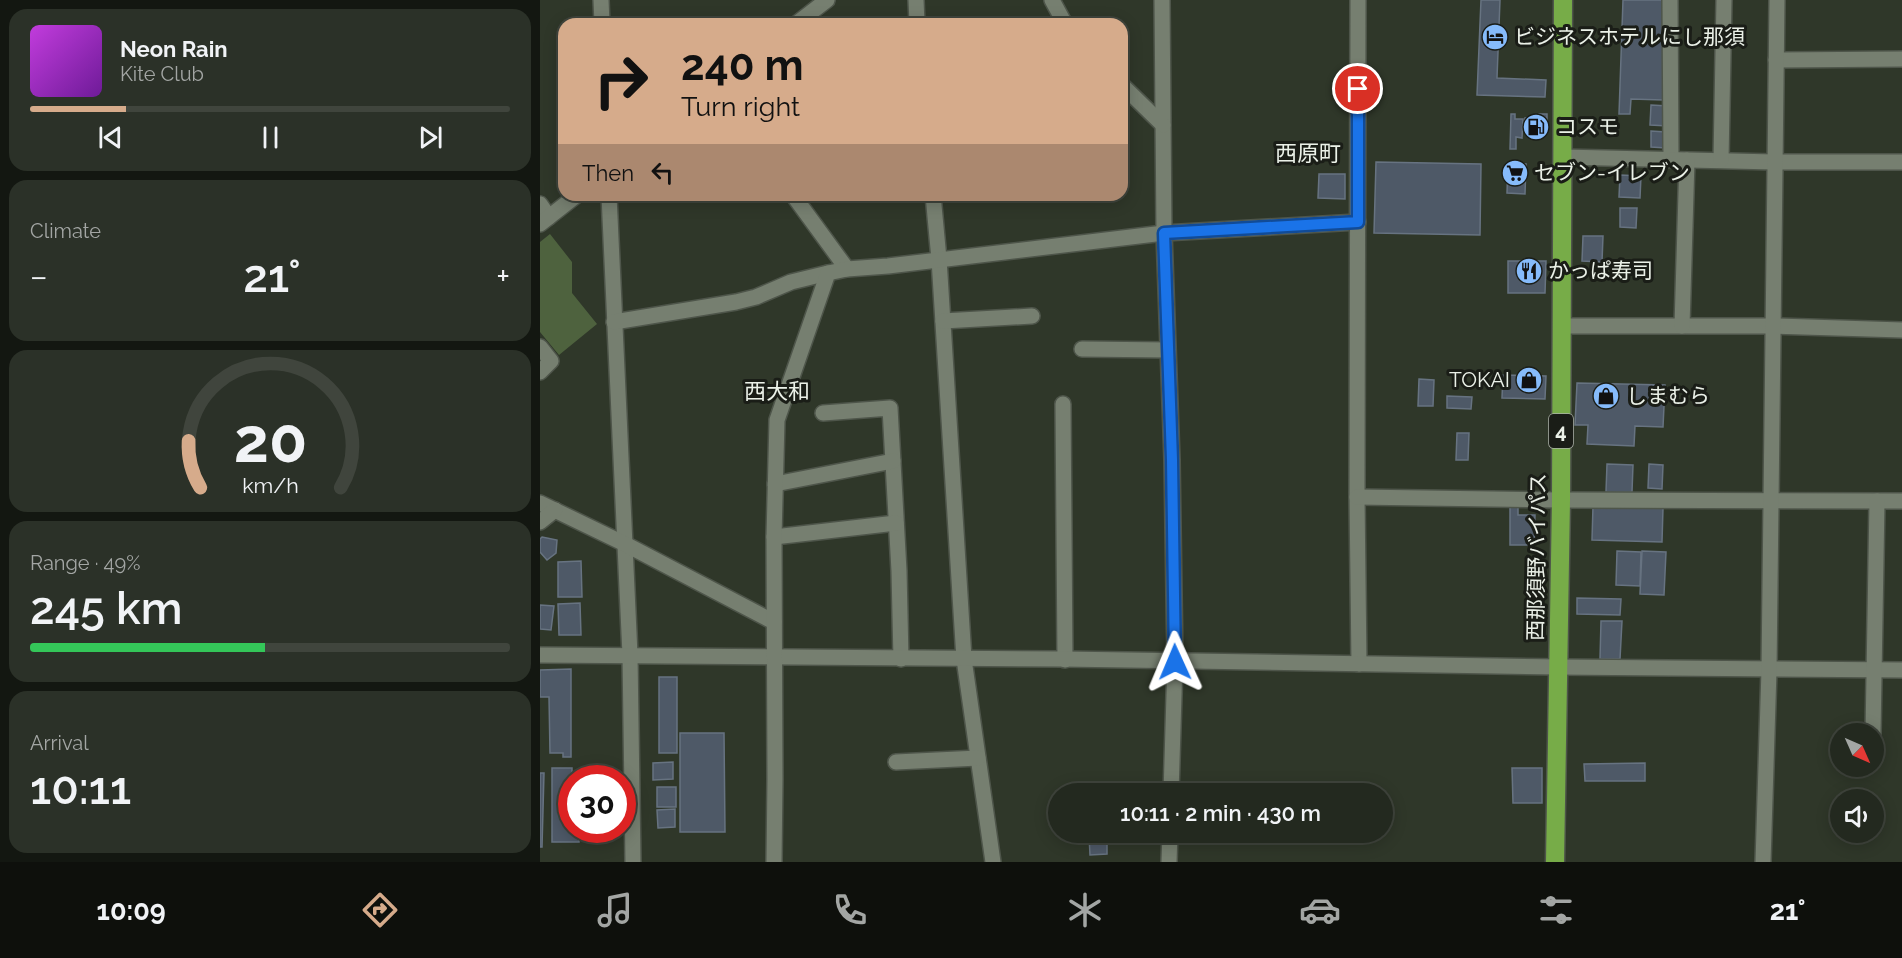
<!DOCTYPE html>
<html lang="en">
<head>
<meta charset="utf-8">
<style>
	:root { --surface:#23291f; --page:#2b3128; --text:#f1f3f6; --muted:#a3a6a4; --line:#40453d; --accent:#d6ab8b }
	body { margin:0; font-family:Raleway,"Noto Sans JP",sans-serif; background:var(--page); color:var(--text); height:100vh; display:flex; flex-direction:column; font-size:22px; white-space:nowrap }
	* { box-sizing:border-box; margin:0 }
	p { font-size:20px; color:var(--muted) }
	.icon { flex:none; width:33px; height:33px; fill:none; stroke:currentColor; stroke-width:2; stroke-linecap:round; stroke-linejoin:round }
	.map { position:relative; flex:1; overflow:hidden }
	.details { display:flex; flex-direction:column; gap:9px; padding:9px; background:#131711; width:540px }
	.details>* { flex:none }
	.guide { position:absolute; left:18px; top:18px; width:570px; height:183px; border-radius:18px; box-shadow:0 3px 15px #0003,0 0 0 2px var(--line); background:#d6ab8b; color:#111; overflow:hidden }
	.needle { width:39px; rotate:135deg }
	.controls { position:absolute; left:1290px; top:723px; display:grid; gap:12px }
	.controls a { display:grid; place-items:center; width:54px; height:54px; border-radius:50%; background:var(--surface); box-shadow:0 3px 15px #0003,0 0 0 2px var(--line); font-size:30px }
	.speed { position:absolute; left:18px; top:765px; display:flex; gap:12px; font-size:30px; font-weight:700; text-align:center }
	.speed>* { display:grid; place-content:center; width:78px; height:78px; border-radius:50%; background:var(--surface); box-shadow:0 3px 15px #0003,0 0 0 2px var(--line); line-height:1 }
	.speed .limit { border:9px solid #d22; background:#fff; color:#111 }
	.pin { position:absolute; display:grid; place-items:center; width:51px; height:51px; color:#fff; margin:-26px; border:3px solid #fff; border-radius:50%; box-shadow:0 2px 6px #0007 }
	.me { position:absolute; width:66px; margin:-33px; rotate:359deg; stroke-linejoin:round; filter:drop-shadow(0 0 4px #0008) }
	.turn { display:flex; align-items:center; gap:21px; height:126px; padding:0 24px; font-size:27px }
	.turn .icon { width:78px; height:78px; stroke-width:2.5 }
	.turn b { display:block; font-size:42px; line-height:51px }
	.then { display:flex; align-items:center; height:57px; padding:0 24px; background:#0003; gap:12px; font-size:22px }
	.big { font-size:45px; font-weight:600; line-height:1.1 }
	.details .widget { flex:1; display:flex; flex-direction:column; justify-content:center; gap:9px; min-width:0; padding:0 21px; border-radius:18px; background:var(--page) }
	.details .dial { align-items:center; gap:0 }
	.dial svg { height:156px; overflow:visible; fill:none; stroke:var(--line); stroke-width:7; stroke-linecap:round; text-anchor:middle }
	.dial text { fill:var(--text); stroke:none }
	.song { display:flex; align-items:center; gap:18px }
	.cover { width:72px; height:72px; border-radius:9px; background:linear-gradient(135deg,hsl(290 70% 55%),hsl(280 70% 35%)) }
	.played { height:6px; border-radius:3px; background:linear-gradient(90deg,var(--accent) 20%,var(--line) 20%) }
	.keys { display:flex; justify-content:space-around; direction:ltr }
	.heat { display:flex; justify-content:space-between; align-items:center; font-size:33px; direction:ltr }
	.charge { height:9px; border-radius:4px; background:linear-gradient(90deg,#34c759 49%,var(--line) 0) }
	.trip { position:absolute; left:508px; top:783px; width:345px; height:60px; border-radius:30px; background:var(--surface); box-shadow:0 3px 15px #0003,0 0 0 2px var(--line); font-weight:600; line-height:60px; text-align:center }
	.dock { display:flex; height:96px; justify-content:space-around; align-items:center; background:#0e100c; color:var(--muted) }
	.dock .icon { width:42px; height:42px }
	.dock .active { color:var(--accent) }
	.dock b { font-size:27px; color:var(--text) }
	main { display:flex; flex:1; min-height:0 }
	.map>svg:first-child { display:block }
	.green { fill:#4e623e }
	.building { fill:#4e5967; stroke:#677381; stroke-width:1.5 }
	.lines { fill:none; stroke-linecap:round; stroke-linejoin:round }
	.minor-casing { stroke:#4e554a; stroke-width:18 }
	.highway-casing { stroke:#4e554a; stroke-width:21 }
	.minor { stroke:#767f70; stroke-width:15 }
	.highway { stroke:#77ac48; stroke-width:18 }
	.route-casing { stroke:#114b97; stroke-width:15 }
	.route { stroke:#1a73e8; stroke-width:10 }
	.labels { text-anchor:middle; stroke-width:6; stroke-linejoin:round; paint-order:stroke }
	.shield { fill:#1a1d17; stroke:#acb1a9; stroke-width:1.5 }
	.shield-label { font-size:20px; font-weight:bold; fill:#ebf1e8 }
	.poi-label { font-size:21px; fill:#ebf1e8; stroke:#1a1d17; text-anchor:start }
	.street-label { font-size:21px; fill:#ebf1e8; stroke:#1a1d17 }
	.neighbourhood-label { font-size:22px; fill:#ebf1e8; stroke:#1a1d17 }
</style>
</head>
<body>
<main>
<section class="details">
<div class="widget">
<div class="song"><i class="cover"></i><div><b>Neon Rain</b><p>Kite Club</p></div></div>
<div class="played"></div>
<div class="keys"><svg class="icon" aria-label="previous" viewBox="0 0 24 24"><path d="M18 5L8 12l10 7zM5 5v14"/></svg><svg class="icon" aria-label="pause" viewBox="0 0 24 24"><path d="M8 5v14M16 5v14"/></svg><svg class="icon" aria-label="next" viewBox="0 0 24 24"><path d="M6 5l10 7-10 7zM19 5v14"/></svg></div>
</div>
<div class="widget"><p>Climate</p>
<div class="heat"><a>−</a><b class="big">21°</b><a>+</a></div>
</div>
<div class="widget dial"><svg viewBox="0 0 100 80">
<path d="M14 69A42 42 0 1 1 86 69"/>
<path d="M14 69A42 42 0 0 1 8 45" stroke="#d6ab8b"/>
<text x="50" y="56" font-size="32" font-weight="700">20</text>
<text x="50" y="72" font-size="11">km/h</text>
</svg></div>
<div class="widget"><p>Range · 49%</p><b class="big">245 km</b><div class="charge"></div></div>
<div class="widget"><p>Arrival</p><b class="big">10:11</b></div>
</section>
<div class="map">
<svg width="1362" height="862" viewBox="0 0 1362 862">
	<rect width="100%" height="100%" fill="#2f3729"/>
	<!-- green -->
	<polygon class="green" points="10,234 32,262 32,293 57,324 19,355 0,332 0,242"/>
	<!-- building -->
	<g class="building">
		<polygon points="941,0 960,0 957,78 1006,80 1005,97 937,95"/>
		<polygon points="1083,0 1126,0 1123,100 1091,99 1090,114 1079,114"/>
		<polygon points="1111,105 1128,106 1128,126 1110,125"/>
		<polygon points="971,114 975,114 975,119 983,119 982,138 976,137 976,149 970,149"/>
		<polygon points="999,114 1007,114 1007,132 998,132 998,127 984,127 985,118 999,118"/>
		<polygon points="1111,131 1126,132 1126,148 1111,147"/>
		<polygon points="836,162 941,164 940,235 834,233"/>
		<polygon points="968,164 986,164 985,194 967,193"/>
		<polygon points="779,174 805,174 805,199 778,198"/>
		<polygon points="1080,175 1101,176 1100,198 1079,197"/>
		<polygon points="1080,208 1097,208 1096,228 1080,227"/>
		<polygon points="1043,236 1063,236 1062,262 1042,261"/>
		<polygon points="968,261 1006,261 1005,293 968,293"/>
		<polygon points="963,375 1006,376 1005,399 962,398"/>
		<polygon points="879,379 894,380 893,406 878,406"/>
		<polygon points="1037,383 1125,385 1123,427 1095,426 1094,446 1047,444 1048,425 1035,425"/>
		<polygon points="907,396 932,397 931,409 907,408"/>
		<polygon points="917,433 929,433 928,460 916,460"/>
		<polygon points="1067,464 1093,465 1092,492 1066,492"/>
		<polygon points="1109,464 1123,465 1122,489 1108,488"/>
		<polygon points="970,505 978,505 978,515 995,515 994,545 970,545"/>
		<polygon points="1053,506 1123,508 1122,542 1052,540"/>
		<polygon points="2,537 17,540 16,553 7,560 0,552 0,539"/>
		<polygon points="1077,551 1101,552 1100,586 1076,585"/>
		<polygon points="1102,551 1126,552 1124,595 1100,594"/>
		<polygon points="41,561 42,597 18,597 18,562"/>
		<rect x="991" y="561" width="12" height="18"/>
		<polygon points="1037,598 1081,599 1080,615 1037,614"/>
		<polygon points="40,603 41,635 19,635 18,604"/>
		<polygon points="0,605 14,606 11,630 0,629"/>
		<polygon points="1061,621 1082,621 1080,659 1060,659"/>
		<polygon points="31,669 31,757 23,757 23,753 10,753 9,697 0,697 0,670"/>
		<rect x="119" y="677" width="18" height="76"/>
		<polygon points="140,733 184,733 185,832 140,832"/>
		<polygon points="133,762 133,779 113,780 113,763"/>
		<polygon points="1105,763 1105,781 1045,781 1044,764"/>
		<polygon points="12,768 32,768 32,830 39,830 39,842 12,842"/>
		<polygon points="972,768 1002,768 1002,803 973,803"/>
		<polygon points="0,773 4,773 2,847 0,847"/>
		<rect x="117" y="787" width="19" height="20"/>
		<polygon points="135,809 135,827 118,828 117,810"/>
		<polygon points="567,834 567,854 550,855 549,835"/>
	</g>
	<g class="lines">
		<defs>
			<g id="minor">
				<polyline points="61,0 62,24"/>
				<polyline points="376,0 377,24"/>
				<polyline points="512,0 525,24"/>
				<polyline points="622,0 624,233 632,460 635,662 631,794"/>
				<polyline points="818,0 817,497 819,664"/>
				<polyline points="1130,0 1131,159"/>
				<polyline points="256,24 287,0"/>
				<polyline points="1236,60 1362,59"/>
				<polyline points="582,85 623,125"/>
				<polyline points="1023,157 1234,162 1362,162"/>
				<polyline points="1181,160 1184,0"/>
				<polyline points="69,195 90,655 93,862"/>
				<polyline points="253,195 307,269"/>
				<polyline points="393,195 399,259 424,659 453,862"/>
				<polyline points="0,204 9,217"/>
				<polyline points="0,224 37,195"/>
				<polyline points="403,321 492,316"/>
				<polyline points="74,322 196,302 216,297 251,282 288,273"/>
				<polyline points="1021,326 1234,326 1362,330"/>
				<polyline points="1142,326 1147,160"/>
				<polyline points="0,347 11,361 0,372"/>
				<polyline points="542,349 628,350"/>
				<polyline points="523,404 525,660"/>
				<polyline points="283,413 350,408 359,571 361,659"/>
				<polyline points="235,484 353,461"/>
				<polyline points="817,497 1021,500 1362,501"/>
				<polyline points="0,503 85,544 234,622"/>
				<polyline points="0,522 15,510"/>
				<polyline points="234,537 356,523"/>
				<polyline points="0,655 524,659 1018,667 1362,670"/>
				<polyline points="1333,734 1337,501"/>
				<polyline points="356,762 438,758"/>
				<polyline points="234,862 235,779 234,537 237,420 288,273 307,269 348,266 624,233 818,222"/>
				<polyline points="629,862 630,832"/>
				<polyline points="1223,862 1229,670 1237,0"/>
			</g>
			<polyline id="highway" points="1015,862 1021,500 1023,0"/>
		</defs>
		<!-- minor casing -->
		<use href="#minor" class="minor-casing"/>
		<!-- highway casing -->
		<use href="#highway" class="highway-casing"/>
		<!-- minor -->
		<use href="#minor" class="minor"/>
		<!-- highway -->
		<use href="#highway" class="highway"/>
	</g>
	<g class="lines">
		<defs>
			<polyline id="route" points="635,662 632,460 624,233 818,222 818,89"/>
		</defs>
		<!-- route casing -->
		<use href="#route" class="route-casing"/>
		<!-- route -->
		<use href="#route" class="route"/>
	</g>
	<!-- icons -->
	<defs>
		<symbol id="hotel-disc" viewBox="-11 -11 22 22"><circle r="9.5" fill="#86bbfb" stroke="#1a1d17"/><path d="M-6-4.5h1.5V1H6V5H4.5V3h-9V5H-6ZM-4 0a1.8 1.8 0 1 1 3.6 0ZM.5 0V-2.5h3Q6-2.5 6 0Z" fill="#111"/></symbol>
		<symbol id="fuel-disc" viewBox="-11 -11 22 22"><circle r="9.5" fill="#86bbfb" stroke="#1a1d17"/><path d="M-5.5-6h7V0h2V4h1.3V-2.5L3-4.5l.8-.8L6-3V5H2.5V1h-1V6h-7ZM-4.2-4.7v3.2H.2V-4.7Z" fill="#111"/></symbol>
		<symbol id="supermarket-disc" viewBox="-11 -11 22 22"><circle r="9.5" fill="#86bbfb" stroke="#1a1d17"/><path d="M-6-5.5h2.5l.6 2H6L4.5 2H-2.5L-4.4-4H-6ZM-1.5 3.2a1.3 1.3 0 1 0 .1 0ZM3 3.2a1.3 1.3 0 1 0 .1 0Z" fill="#111"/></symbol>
		<symbol id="restaurant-disc" viewBox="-11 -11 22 22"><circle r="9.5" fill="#86bbfb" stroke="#1a1d17"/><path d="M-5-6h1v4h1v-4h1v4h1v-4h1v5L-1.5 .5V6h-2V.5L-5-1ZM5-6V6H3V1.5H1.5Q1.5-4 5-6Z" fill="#111"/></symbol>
		<symbol id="shop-disc" viewBox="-11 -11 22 22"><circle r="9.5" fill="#86bbfb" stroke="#1a1d17"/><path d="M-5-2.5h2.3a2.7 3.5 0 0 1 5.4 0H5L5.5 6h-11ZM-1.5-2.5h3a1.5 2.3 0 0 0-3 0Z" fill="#111"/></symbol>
	</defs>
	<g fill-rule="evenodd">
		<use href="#hotel-disc" x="940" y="22" width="30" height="30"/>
		<use href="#fuel-disc" x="981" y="112" width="30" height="30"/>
		<use href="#supermarket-disc" x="960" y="158" width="30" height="30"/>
		<use href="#restaurant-disc" x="974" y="256" width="30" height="30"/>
		<use href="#shop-disc" x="974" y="365" width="30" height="30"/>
		<use href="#shop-disc" x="1051" y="381" width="30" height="30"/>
	</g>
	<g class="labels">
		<!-- shield labels -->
		<rect class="shield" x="1009" y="414" width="24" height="34" rx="4.5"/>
		<g class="shield-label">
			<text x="1021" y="438">4</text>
		</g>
		<!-- poi labels -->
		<g class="poi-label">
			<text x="974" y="44">ビジネスホテルにし那須</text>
			<text x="1016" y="134">コスモ</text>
			<text x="994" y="180">セブン-イレブン</text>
			<text x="1008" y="278">かっぱ寿司</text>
			<text x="970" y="387" text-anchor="end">TOKAI</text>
			<text x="1086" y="403">しまむら</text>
		</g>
		<!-- street labels -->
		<g class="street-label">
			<text transform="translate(997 557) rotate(-89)" y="7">西那須野バイパス</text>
		</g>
		<!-- neighbourhood labels -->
		<g class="neighbourhood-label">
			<text x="768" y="161">西原町</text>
			<text x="237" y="399">西大和</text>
		</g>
	</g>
</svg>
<div class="controls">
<a><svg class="needle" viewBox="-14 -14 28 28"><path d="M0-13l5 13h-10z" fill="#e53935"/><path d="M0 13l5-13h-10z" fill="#a3a6a4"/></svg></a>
<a><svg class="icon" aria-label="sound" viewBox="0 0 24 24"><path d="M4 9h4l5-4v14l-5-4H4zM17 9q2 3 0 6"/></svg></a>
</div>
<div class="speed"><div class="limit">30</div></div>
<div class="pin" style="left:818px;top:89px;background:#d93025"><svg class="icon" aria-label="arrive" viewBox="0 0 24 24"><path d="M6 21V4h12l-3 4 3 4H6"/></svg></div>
<svg class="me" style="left:635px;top:662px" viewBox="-20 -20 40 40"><path d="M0-17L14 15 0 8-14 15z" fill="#1a73e8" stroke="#fff" stroke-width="4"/></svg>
<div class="trip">10:11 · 2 min · 430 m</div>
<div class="guide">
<div class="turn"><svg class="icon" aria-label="right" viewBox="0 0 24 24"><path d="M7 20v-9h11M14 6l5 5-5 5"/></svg><div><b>240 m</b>Turn right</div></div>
<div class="then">Then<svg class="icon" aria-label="left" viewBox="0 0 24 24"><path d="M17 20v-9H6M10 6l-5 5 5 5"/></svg></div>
</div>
</div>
</main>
<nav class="dock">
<b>10:09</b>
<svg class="icon active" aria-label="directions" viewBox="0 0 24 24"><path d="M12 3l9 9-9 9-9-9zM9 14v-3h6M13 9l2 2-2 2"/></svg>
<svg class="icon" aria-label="music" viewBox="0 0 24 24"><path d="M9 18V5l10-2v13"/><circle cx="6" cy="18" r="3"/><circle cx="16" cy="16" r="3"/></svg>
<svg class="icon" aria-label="phone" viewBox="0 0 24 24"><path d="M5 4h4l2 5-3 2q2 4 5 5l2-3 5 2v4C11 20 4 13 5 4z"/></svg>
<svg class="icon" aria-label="climate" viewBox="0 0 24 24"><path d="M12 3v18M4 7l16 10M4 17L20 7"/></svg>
<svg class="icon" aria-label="car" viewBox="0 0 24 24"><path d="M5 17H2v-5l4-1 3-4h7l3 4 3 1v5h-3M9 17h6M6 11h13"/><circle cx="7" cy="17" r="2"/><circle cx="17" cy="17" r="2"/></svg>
<svg class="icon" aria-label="filters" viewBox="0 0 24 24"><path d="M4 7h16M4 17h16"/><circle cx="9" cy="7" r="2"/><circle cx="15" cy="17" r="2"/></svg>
<b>21°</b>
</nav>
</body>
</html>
